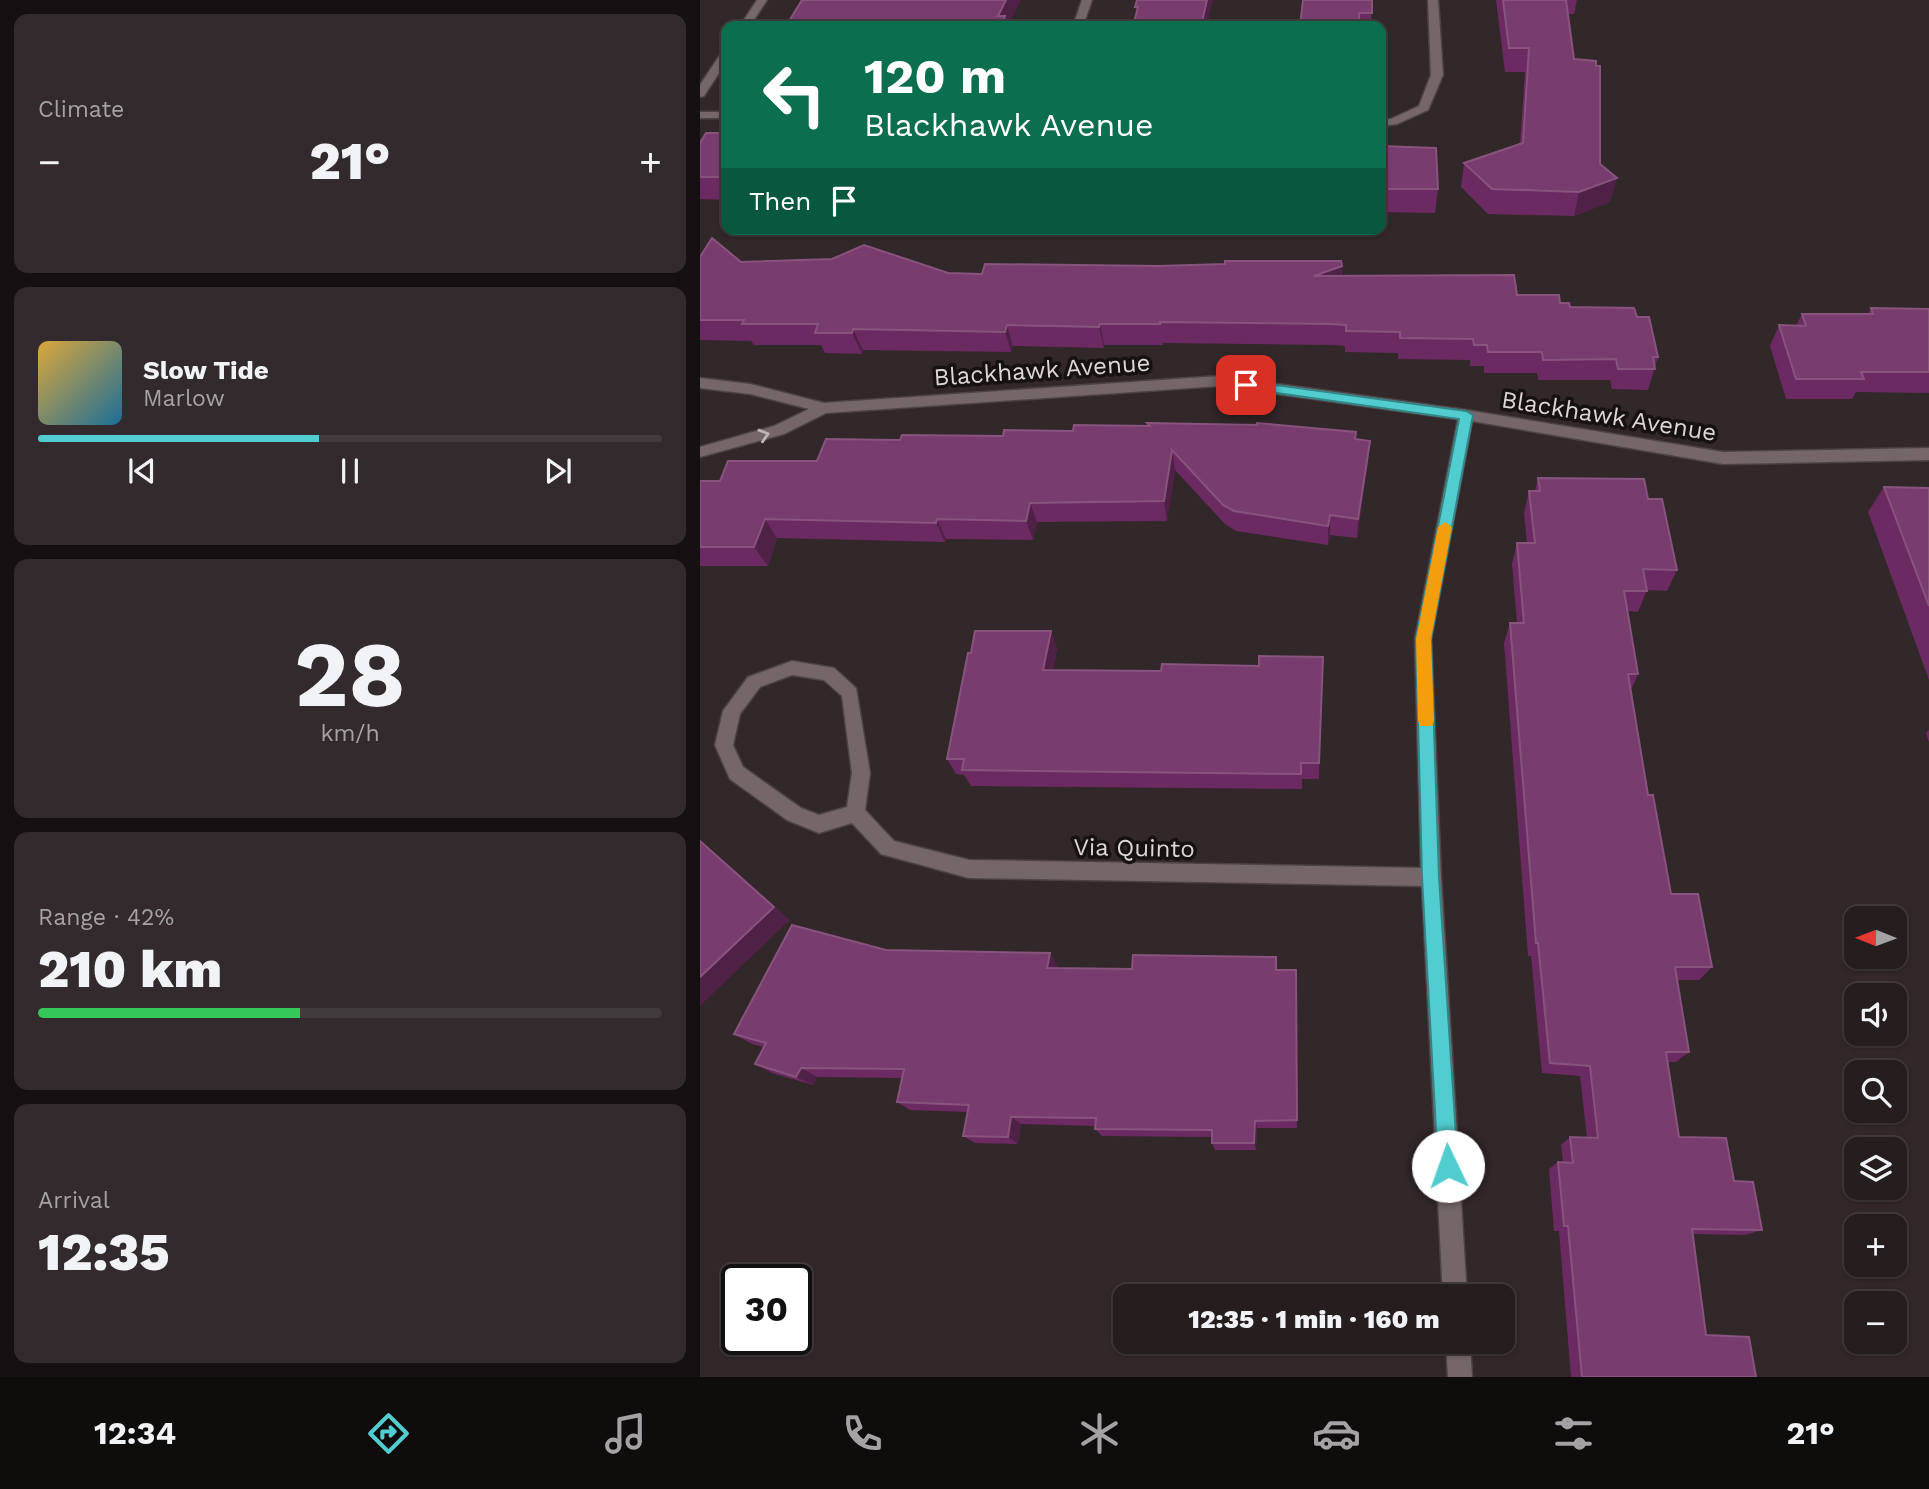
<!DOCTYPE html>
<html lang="en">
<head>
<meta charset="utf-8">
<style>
	:root { --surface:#261d1f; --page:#322a2c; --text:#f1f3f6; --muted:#a4a2a4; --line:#423b3d; --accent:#52cdcf }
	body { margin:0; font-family:"Work Sans",sans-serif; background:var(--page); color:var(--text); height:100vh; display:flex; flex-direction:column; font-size:26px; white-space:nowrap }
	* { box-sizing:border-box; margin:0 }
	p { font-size:23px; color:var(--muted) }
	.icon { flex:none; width:38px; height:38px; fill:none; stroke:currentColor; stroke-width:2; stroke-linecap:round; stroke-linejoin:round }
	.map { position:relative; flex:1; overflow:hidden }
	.details { display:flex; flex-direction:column; gap:14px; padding:14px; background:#151011; width:700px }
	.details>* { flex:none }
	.banner { position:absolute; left:21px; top:21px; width:665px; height:214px; border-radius:14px; box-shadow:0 2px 5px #0004,0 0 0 2px var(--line); background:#0b6e4f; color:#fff; overflow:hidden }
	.needle { width:46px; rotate:271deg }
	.tools { position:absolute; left:1144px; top:906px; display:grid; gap:14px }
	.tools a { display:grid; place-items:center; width:63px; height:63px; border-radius:14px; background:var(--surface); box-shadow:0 2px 5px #0004,0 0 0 2px var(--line); font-size:35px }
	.speed { position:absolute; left:21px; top:1264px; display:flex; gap:14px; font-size:35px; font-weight:700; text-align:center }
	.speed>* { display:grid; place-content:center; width:91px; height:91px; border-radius:50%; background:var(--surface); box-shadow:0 2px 5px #0004,0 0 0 2px var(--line); line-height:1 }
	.speed .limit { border:4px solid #111; border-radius:10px; background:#fff; color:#111 }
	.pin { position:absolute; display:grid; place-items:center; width:60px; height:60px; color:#fff; margin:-30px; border-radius:14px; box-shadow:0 4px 10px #0006 }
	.me { position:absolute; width:77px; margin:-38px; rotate:357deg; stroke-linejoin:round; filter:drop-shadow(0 0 5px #0008) }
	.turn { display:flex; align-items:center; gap:24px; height:147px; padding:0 28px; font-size:32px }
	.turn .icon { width:91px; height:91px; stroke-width:2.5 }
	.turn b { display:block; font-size:49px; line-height:60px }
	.then { display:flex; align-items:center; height:66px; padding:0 28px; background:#0003; gap:14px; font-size:26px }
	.big { font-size:52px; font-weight:800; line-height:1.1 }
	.details .widget { flex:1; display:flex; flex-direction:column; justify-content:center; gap:10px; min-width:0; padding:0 24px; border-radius:14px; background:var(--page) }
	.details .dial { align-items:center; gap:0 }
	.dial b { font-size:91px; line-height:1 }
	.song { display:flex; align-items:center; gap:21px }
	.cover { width:84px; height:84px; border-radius:10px; background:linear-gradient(135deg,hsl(40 70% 55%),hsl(200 70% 35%)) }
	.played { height:7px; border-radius:4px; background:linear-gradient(90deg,var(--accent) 45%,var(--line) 45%) }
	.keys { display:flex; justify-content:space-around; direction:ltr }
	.heat { display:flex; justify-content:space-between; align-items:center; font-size:38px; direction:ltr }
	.charge { height:10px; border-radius:5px; background:linear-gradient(90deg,#34c759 42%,var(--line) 0) }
	.trip { position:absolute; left:413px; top:1284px; width:402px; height:70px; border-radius:14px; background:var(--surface); box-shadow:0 2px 5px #0004,0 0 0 2px var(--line); font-weight:800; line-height:70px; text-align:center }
	.tabs { display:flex; height:112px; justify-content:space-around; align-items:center; background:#0f0c0c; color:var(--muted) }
	.tabs .icon { width:49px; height:49px }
	.tabs .on { color:var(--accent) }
	.tabs b { font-size:32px; color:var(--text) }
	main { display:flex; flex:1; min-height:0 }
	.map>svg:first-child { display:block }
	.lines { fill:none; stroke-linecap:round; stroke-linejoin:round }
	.minor-casing { stroke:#4d4345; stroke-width:3 }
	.minor { fill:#756769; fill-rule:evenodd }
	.wall { fill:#6c2a62 }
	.shaded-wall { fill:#4f2146 }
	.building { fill:#783c6e; stroke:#88547e; stroke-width:2 }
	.oneway { stroke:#beb4b5 }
	.route { fill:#52cdcf; stroke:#358587; stroke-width:2 }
	.slow { fill:#f59e0b }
	.labels { text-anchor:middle; stroke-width:7; stroke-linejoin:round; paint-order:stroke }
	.street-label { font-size:24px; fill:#ddd5d6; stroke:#171212 }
</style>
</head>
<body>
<main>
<section class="details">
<div class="widget"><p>Climate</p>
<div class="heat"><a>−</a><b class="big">21°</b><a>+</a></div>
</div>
<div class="widget">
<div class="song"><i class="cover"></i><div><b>Slow Tide</b><p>Marlow</p></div></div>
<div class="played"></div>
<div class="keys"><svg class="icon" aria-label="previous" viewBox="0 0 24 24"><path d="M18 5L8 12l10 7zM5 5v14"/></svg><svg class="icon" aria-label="pause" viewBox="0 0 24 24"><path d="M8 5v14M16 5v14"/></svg><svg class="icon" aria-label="next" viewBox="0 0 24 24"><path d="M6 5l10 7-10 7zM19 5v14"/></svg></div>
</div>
<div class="widget dial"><b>28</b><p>km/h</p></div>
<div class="widget"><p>Range · 42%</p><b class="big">210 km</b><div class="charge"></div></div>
<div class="widget"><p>Arrival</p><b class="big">12:35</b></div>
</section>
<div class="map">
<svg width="1229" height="1377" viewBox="0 0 1229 1377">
	<rect width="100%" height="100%" fill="#322729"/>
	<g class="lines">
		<defs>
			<g id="minor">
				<polygon points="57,0 67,0 50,26 40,26"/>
				<polygon points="382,0 392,0 383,26 373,26"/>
				<polygon points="728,0 738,0 743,75 728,110 697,124 681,126 681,120 691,119 719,106 731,75"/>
				<polygon points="26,51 26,62 4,96 0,97 0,85 22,52"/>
				<rect x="0" y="112" width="26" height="6"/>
				<path d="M 519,376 L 766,410 L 1023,452 L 1229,448 L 1229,460 L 1023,464 L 772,421 L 731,639 L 741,877 L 767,1297 L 743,1297 L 722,886 L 269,878 L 181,854 L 152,823 L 119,833 L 87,820 L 30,779 L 15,745 L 23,711 L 48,677 L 92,661 L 134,668 L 156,688 L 170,773 L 165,810 L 194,841 L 269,860 L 721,868 L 715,639 L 758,419 L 519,386 L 126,413 L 84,434 L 0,457 L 0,447 L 74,426 L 109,409 L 50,394 L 0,388 L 0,378 L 50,384 L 124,403 ZM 92,675 L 124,680 L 142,696 L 152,773 L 147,807 L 119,815 L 101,808 L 43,767 L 33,745 L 40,714 L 60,687 Z"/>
				<polygon points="746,1342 770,1342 772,1377 748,1377"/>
			</g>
		</defs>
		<!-- minor casing -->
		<use href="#minor" class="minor-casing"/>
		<!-- minor -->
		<use href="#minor" class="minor"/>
	</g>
	<!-- wall -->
	<g class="wall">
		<polygon points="672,0 671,26 600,26"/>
		<polygon points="796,0 877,0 874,14 868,14 874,59 900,164 917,178 910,202 874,216 788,214 761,187 764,163 820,144 825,72 805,72"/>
		<polygon points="26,133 26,200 0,199 0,143"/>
		<polygon points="681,146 738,189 735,213 681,212"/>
		<polygon points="0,257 41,262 248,273 282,274 459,266 642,266 642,276 817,295 860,303 870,307 937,317 958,357 948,390 912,389 910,380 838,380 837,373 784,373 784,366 770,366 770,360 698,359 698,353 645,352 645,346 632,345 463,343 463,345 404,345 404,348 313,346 311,352 163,350 162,354 125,353 121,345 54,345 51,341 0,340"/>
		<polygon points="1171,308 1229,309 1229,393 1156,392 1152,399 1086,399 1070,346 1079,325 1096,326 1102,314 1168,314"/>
		<polygon points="447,423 656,439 668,461 657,538 630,535 628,545 536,531 525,524 475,470 467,521 337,522 333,540 246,539 245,542 77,538 68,566 0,566 0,481 20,481 117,461 200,440 303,436 447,426"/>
		<polygon points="838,478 948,499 977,570 967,591 947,590 938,612 928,611 938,674 931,690 948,795 971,894 1012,967 999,980 977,980 989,1052 976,1062 968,1062 979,1137 1034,1181 1062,1230 1045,1235 993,1234 1006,1335 1056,1377 871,1377 859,1231 854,1231 849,1169 858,1162 863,1162 861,1145 870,1137 887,1138 880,1076 842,1073 831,956 828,956 804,643 810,623 817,623 812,564 817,543 827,543 824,513 829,491 835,491"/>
		<polygon points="1184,487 1229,488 1229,680 1168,512"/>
		<polygon points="351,631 357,649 353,670 461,671 559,666 623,657 619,779 602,779 602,789 271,786 264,775 256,774 247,759 271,653"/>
		<polygon points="1229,730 1229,742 1226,733"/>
		<polygon points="186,950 357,965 357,968 596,970 597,1128 557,1128 556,1150 515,1150 512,1143 512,1137 402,1136 395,1129 395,1126 321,1124 318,1144 275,1143 263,1136 268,1112 210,1110 197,1102 202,1078 117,1077 113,1085 72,1073 55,1064 63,1047 52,1044 34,1034"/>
	</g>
	<!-- shaded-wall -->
	<g class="shaded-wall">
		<polygon points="306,0 321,0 308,26 300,26 298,16"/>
		<polygon points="507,0 513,0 507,26 501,26"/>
		<polygon points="917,178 910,202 874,216 879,192"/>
		<polygon points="642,266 641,287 614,276"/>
		<polygon points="400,324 404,345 404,348 399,327"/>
		<polygon points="307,325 313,346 311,352 305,332"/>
		<polygon points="153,329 163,350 162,354 152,333"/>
		<polygon points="670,441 668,461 657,538 658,519"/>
		<polygon points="472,450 475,470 467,521 464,501"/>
		<polygon points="330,503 337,522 333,540 326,521"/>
		<polygon points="630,515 630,535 628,545 628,526"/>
		<polygon points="65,519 77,538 68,566 54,547"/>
		<polygon points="237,519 246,539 245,542 236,523"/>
		<polygon points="351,631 357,649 350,687 343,670"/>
		<polygon points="0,840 90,920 0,1006"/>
		<polygon points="350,953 357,965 355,979 347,968"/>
		<polygon points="101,1068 117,1077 113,1085 96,1077"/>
		<polygon points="311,1117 321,1124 318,1144 308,1137"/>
		<polygon points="555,1121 557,1128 556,1150 554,1143"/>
	</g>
	<!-- building -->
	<g class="building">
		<polygon points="102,0 306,0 298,16 305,16 302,26 86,26"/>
		<polygon points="437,0 507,0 501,26 433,26 438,7 435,7"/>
		<polygon points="603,0 672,0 672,13 659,13 659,26 600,26"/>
		<polygon points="803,0 866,0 874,59 896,61 896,66 900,66 900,164 917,178 879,192 792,189 764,163 823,143 829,48 809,48"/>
		<polygon points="6,133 26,133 26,177 0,177 0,143"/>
		<polygon points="681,146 736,148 738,189 681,189"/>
		<polygon points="12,238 41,262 132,259 164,245 248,273 282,274 285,264 459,266 525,264 525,261 641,261 642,266 614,276 814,275 817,295 859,295 860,303 869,303 870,307 934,308 937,317 949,317 958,357 953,357 955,369 918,369 916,359 843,360 842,352 788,352 787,345 774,345 773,339 700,338 700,332 646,331 646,325 632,324 460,322 460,324 400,324 399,327 307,325 305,332 153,329 152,333 115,333 118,324 42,324 44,320 0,320 0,257"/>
		<polygon points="1171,308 1229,309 1229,372 1161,372 1164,379 1096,379 1079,325 1106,326 1102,314 1173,314"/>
		<polygon points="447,423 557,425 557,423 656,432 655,439 670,441 658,519 630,515 628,526 534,511 523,505 472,450 464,501 330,503 326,521 237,519 236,523 65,519 54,547 0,547 0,481 20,481 28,461 117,461 126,439 200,440 202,435 303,436 304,430 373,431 374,425 450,426"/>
		<polygon points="838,478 944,479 948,499 962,499 977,570 943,569 947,591 924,591 938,674 928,674 948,795 953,795 971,894 998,894 1012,967 975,967 989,1052 966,1052 979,1137 1026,1138 1034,1181 1053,1182 1062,1230 992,1229 1006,1335 1049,1337 1056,1377 882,1377 868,1226 864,1226 858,1162 873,1163 870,1137 898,1138 890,1066 850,1063 838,943 836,943 810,623 824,623 817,543 835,543 829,491 840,491"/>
		<polygon points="1184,487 1229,488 1229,606"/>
		<polygon points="275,631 351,631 343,670 461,671 462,664 559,666 559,656 623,657 619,763 601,763 601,774 262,770 264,759 247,759 268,653 271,653"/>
		<polygon points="0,841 74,907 0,977"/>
		<polygon points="92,925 186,950 350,953 347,968 432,969 433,955 576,957 576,970 596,970 597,1120 555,1121 554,1143 512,1143 512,1130 395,1129 396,1118 311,1117 308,1137 263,1136 269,1105 197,1102 204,1069 101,1068 96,1077 55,1064 66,1043 34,1034"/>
	</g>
	<!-- one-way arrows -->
	<defs><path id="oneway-chevron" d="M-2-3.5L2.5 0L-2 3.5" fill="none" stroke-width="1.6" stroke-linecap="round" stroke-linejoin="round" transform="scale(1.75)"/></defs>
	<use class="oneway" href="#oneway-chevron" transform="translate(64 435) rotate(-17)"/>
	<!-- route -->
	<polygon class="route" points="546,381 766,411 773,415 731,639 739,877 758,1166 755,1173 748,1176 741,1173 738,1166 722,877 716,639 759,419 541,388 541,382"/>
	<!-- slow -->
	<polygon class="slow" points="745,522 752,527 731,639 734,721 732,726 720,726 718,721 716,639 738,527"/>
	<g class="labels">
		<!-- street labels -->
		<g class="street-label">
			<text transform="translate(342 370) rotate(-4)" y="8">Blackhawk Avenue</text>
			<text transform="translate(909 416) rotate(9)" y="8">Blackhawk Avenue</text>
			<text transform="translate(434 848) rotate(1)" y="8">Via Quinto</text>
		</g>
	</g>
</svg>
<div class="tools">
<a><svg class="needle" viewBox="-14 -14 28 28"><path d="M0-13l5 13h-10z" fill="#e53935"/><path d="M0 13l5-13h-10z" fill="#a4a2a4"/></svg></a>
<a><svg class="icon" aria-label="sound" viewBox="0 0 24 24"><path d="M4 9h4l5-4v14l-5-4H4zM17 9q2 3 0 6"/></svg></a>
<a><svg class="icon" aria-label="search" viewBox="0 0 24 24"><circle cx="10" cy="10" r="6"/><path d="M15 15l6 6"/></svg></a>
<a><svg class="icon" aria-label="layers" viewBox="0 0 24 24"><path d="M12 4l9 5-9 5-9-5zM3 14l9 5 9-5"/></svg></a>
<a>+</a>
<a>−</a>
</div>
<div class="speed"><div class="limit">30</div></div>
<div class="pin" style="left:546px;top:385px;background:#d93025"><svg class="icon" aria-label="arrive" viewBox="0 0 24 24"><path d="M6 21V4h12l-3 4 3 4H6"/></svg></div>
<svg class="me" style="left:748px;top:1166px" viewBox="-20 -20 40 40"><circle r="19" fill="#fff"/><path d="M0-13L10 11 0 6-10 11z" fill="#52cdcf"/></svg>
<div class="trip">12:35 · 1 min · 160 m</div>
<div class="banner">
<div class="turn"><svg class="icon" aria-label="left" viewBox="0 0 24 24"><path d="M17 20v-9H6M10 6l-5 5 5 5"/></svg><div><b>120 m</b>Blackhawk Avenue</div></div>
<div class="then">Then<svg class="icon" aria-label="arrive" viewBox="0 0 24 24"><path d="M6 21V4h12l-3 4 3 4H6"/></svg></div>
</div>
</div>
</main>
<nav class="tabs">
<b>12:34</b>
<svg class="icon on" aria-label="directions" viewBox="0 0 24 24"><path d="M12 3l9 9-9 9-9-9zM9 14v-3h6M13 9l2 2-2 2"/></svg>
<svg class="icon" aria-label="music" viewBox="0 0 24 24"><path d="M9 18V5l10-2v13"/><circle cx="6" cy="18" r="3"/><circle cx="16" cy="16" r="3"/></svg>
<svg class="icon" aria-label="phone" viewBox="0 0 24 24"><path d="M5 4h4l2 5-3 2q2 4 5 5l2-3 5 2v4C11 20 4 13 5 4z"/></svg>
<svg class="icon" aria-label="climate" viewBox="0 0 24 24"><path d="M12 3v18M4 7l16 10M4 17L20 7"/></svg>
<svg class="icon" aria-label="car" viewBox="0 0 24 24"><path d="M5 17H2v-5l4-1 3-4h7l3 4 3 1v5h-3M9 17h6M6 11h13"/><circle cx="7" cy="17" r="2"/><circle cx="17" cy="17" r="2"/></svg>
<svg class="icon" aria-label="filters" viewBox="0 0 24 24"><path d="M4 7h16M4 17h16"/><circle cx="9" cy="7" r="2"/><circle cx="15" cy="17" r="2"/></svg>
<b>21°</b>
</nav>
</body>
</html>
